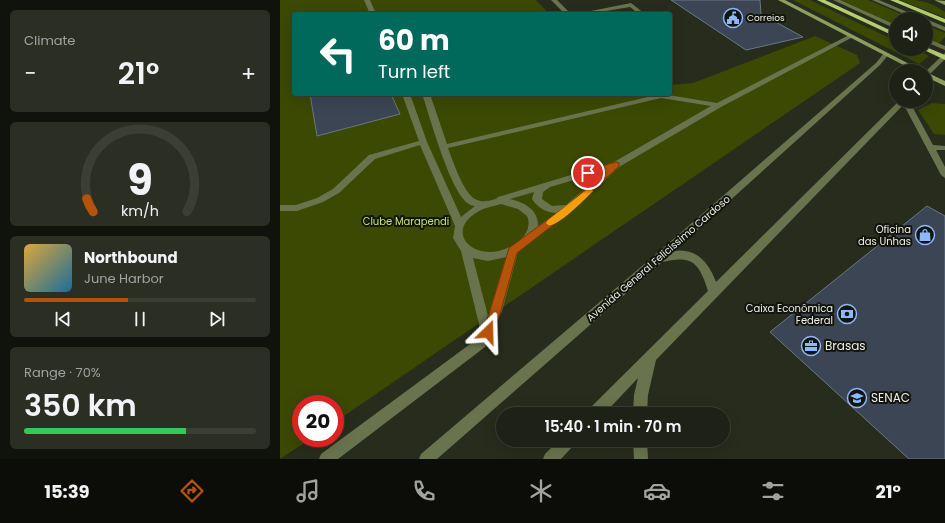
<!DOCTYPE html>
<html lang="en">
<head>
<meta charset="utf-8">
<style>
	:root { --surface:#1e2115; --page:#2b2e22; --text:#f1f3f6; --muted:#a1a3a0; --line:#3c3e34; --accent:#b45309 }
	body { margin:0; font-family:Poppins,sans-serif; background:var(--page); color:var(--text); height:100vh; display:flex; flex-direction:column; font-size:15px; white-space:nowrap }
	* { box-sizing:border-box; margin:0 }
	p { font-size:13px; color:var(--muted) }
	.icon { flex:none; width:22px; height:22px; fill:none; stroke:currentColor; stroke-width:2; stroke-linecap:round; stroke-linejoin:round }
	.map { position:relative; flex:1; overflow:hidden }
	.panel { display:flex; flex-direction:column; gap:10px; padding:10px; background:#10120c; width:280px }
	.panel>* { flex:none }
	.hud { position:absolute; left:12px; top:12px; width:380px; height:84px; border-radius:4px; box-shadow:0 4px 16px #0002,0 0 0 1px var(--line); background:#00695c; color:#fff; overflow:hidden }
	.buttons { position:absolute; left:609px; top:12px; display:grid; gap:8px }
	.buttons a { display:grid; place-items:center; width:44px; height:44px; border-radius:50%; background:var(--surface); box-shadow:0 4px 16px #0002,0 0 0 1px var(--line); font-size:20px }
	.speed { position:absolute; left:12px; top:395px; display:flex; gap:8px; font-size:20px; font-weight:700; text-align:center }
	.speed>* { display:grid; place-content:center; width:52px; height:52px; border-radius:50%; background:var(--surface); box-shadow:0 4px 16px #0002,0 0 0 1px var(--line); line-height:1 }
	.speed .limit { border:6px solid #d22; background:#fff; color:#111 }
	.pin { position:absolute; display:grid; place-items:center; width:34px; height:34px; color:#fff; margin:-17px; border:2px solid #fff; border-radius:50%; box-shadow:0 1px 4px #0007 }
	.me { position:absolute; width:44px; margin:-22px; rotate:22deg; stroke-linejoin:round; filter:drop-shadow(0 0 3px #0008) }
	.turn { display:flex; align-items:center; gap:14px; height:84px; padding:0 20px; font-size:18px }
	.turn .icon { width:52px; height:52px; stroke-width:2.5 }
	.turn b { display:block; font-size:28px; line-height:34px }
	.big { font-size:30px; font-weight:600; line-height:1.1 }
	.panel .tile { flex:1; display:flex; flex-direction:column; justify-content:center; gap:6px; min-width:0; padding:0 14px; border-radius:6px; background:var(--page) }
	.panel .dial { align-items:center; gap:0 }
	.dial svg { height:104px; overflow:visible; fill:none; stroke:var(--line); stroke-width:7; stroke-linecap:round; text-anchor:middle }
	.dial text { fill:var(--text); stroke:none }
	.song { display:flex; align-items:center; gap:12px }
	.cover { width:48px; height:48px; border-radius:6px; background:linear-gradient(135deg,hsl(40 70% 55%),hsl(200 70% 35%)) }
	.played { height:4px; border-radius:2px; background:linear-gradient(90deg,var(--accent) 45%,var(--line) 45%) }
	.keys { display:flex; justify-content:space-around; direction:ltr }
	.heat { display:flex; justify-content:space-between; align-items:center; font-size:22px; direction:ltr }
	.charge { height:6px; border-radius:3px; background:linear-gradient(90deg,#34c759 70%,var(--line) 0) }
	.trip { position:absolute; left:216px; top:407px; width:234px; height:40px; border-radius:20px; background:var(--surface); box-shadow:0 4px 16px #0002,0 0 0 1px var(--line); font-weight:600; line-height:40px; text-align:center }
	.dock { display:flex; height:64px; justify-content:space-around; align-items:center; background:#0c0d08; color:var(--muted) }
	.dock .icon { width:28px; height:28px }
	.dock .on { color:var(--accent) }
	.dock b { font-size:18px; color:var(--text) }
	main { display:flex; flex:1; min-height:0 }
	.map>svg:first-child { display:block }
	.green { fill:#3b4903 }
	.building { fill:#3b4554; stroke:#6b7686 }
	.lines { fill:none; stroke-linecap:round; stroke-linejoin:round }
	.service { fill:#69744e; fill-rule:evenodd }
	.tertiary { fill:#69744e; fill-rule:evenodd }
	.secondary { fill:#8c9e60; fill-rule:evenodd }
	.trunk { fill:#b4cd72; fill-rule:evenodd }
	.route { fill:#b45309; stroke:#753606 }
	.slow { fill:#f59e0b }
	.labels { text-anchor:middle; stroke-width:4; stroke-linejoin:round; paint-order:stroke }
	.far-poi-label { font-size:9px; fill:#edf0e6; stroke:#12140d; text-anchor:start }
	.park-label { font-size:10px; fill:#c4e563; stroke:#12140d }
	.poi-label { font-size:10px; fill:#edf0e6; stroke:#12140d; text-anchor:end }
	.street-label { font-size:10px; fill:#edf0e6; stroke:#12140d }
	.near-poi-label { font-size:12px; fill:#edf0e6; stroke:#12140d; text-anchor:start }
</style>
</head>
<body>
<main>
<section class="panel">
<div class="tile"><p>Climate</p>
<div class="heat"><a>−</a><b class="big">21°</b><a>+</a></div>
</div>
<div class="tile dial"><svg viewBox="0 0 100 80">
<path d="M14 69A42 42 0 1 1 86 69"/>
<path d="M14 69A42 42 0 0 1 9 59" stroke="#b45309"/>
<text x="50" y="56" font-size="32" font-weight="700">9</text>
<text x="50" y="72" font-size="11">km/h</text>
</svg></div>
<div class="tile">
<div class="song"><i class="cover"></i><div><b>Northbound</b><p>June Harbor</p></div></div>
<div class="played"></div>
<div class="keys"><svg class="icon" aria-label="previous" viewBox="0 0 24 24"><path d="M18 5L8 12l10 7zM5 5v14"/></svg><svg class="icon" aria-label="pause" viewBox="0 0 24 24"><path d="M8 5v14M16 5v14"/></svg><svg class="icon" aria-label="next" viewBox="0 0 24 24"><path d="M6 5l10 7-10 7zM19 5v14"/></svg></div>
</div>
<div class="tile"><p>Range · 70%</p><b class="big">350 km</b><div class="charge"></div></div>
</section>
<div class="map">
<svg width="665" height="459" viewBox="0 0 665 459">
	<rect width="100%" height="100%" fill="#282c1c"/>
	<!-- green -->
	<g class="green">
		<polygon points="0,0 256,0 269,14 14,14 14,94 390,94 390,85 413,83 535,36 577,55 580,63 55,422 55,404 21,404 21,438 32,438 0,459"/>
		<polygon points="513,0 530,0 616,41 616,49 634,49 649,56 639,64"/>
		<polygon points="560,0 588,0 633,19 616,19 616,25"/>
		<path d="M 620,0 C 639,0 648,0 665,12 L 665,18 Z"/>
		<polygon points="646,25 665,33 665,37 658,44 646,39"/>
		<polygon points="652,103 665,104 665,135 654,134 638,110"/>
	</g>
	<!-- building -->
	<g class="building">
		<polygon points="391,0 480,0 481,14 523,37 466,50"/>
		<polygon points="30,94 111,94 120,114 37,136"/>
		<polygon points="647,206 665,216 665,459 629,459 490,332"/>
	</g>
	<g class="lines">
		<!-- service -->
		<g class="service">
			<polygon points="84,0 90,0 96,14 90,14"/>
			<polygon points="271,0 277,0 291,14 285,14"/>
			<polygon points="553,0 560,0 616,25 616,29"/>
			<polygon points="592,0 599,0 644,19 636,19"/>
			<polygon points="351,3 365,14 359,14 350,7 308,14 296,14"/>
			<polygon points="646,19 665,27 665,31 646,23"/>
			<path d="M 571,34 L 574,36 L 573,37 L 441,107 L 339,167 L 295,208 L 238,252 L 222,311 L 205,347 L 58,459 L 39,459 L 41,454 L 197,339 L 201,332 L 181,251 L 173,238 L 175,226 L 140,145 L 95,159 L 59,193 L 43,202 L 17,211 L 0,211 L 0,205 L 16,205 L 37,198 L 53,189 L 89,155 L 139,141 L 122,94 L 130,94 L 147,142 L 181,217 L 195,206 C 194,206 189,205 189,204 C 170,193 150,116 142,94 L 150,94 L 167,144 L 372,96 L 372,94 L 382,94 L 437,103 ZM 381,98 L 431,106 L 334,162 L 218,197 L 216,199 C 209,201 202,203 195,199 C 183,192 173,161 168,148 ZM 325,171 L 286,205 L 272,206 L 262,199 L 263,192 L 270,187 ZM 254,192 L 252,199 C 258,208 265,212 276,213 L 258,226 C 258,209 245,203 230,199 ZM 221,204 L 238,209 L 247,216 C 251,225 247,234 240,240 C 202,272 155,232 203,209 C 208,207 215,206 221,204 ZM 226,257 L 208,316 L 193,258 L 208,261 Z"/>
			<polygon points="646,38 665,46 665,50 646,42"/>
			<polygon points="619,101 625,101 633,108 653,145 665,146 665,150 656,150 665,167 665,178 661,175 626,109 619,104"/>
		</g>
		<!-- tertiary -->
		<g class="tertiary">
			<path d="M 604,53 L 609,54 L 600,65 L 394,251 C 416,247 429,263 436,282 L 619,101 L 627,101 L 376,360 L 368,395 L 367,414 L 353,414 L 354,395 L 358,378 L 324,414 L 307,414 L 309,409 L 428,291 C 419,262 412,255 382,262 L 157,459 L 139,459 L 141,454 L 375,255 L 596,63 Z"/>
			<polygon points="665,53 665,59 648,76 646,77 646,71"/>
			<polygon points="279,440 296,440 294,445 281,459 263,459 265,454"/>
			<polygon points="353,440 367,440 368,459 354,459"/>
		</g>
		<!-- secondary -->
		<g class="secondary">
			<polygon points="498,0 505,0 643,71 635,71"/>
			<polygon points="655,0 665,1 665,5 656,1"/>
			<polygon points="646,72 665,81 665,86 646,77"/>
		</g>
		<!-- trunk -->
		<g class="trunk">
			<polygon points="537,0 545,0 616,33 616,37"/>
			<polygon points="610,0 618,0 665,19 665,23"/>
			<polygon points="646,47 665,55 665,60 644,50 643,49 646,49"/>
		</g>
	</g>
	<!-- route -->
	<polygon class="route" points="336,162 339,163 339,166 295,208 237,253 220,314 211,335 208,337 204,335 202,332 209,314 229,248 289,204 325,171 308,175 304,173 305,171"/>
	<!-- slow -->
	<path class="slow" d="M 309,188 L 311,189 L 313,191 L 311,193 C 304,200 277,228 268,225 L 266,223 L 268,220 Z"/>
	<!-- icons -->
	<defs>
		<symbol id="civic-ring" viewBox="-11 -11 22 22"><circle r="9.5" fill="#12140d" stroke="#8bb9fc" stroke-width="1.5"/><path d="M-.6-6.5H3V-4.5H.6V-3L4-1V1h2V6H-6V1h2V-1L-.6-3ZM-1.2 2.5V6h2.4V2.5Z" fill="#8bb9fc"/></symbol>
		<symbol id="shop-ring" viewBox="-11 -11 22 22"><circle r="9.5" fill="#12140d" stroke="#8bb9fc" stroke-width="1.5"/><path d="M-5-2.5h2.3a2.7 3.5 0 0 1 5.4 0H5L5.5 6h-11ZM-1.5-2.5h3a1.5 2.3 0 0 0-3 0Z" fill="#8bb9fc"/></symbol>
		<symbol id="bank-ring" viewBox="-11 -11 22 22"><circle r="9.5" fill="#12140d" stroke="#8bb9fc" stroke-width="1.5"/><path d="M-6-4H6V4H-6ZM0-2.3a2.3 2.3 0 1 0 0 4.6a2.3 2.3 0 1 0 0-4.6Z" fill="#8bb9fc"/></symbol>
		<symbol id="office-ring" viewBox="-11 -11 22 22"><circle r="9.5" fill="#12140d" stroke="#8bb9fc" stroke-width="1.5"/><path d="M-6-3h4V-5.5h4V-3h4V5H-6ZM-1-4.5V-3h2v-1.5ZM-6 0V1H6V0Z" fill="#8bb9fc"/></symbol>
		<symbol id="university-ring" viewBox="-11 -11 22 22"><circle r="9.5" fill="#12140d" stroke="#8bb9fc" stroke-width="1.5"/><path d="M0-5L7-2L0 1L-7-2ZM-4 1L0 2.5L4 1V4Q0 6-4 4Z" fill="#8bb9fc"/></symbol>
	</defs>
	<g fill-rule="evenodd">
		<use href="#civic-ring" x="442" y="7" width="22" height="22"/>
		<use href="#shop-ring" x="634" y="224" width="22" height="22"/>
		<use href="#bank-ring" x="556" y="303" width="22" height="22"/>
		<use href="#office-ring" x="520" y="335" width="22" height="22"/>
		<use href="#university-ring" x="566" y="387" width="22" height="22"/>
	</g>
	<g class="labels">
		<!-- far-poi labels -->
		<g class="far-poi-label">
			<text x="467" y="21">Correios</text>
		</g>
		<!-- park labels -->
		<g class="park-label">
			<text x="126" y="225">Clube Marapendi</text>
		</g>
		<!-- poi labels -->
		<g class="poi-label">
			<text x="631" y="233">Oficina<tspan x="631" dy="12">das Unhas</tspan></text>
			<text x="553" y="312">Caixa Econômica<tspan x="553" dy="12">Federal</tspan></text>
		</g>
		<!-- street labels -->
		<g class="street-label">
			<text transform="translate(378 258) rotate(-41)" y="4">Avenida General Felicíssimo Cardoso</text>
		</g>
		<!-- near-poi labels -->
		<g class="near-poi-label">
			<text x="545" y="350">Brasas</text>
			<text x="591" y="402">SENAC</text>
		</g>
	</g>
</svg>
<div class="buttons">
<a><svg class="icon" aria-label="sound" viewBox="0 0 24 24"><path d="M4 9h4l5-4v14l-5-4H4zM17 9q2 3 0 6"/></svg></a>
<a><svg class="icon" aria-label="search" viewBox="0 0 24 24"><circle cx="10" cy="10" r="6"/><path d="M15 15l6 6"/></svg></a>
</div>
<div class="speed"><div class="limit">20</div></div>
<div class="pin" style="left:308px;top:173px;background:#d93025"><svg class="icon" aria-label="arrive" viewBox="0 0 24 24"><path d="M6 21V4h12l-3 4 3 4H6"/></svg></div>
<svg class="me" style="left:208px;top:332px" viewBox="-20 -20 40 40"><path d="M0-17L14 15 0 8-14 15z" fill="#b45309" stroke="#fff" stroke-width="4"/></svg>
<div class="trip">15:40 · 1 min · 70 m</div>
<div class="hud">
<div class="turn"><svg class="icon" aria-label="left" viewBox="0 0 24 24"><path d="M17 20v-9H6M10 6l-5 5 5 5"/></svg><div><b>60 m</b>Turn left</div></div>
</div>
</div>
</main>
<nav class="dock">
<b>15:39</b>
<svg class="icon on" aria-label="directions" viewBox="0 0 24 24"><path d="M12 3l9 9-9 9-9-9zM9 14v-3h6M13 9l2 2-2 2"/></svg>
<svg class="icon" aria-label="music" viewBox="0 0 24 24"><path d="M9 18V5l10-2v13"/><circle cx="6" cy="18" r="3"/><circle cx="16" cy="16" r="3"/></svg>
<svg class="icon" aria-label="phone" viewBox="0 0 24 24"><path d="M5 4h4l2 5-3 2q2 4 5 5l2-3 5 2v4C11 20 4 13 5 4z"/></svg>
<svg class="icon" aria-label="climate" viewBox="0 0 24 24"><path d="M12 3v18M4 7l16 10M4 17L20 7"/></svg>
<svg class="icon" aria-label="car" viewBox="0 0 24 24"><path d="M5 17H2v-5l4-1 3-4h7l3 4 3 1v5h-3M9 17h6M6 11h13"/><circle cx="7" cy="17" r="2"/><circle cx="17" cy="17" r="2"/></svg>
<svg class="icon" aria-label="filters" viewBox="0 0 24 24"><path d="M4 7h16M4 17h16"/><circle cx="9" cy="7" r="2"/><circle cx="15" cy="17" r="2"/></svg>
<b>21°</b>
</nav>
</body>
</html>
